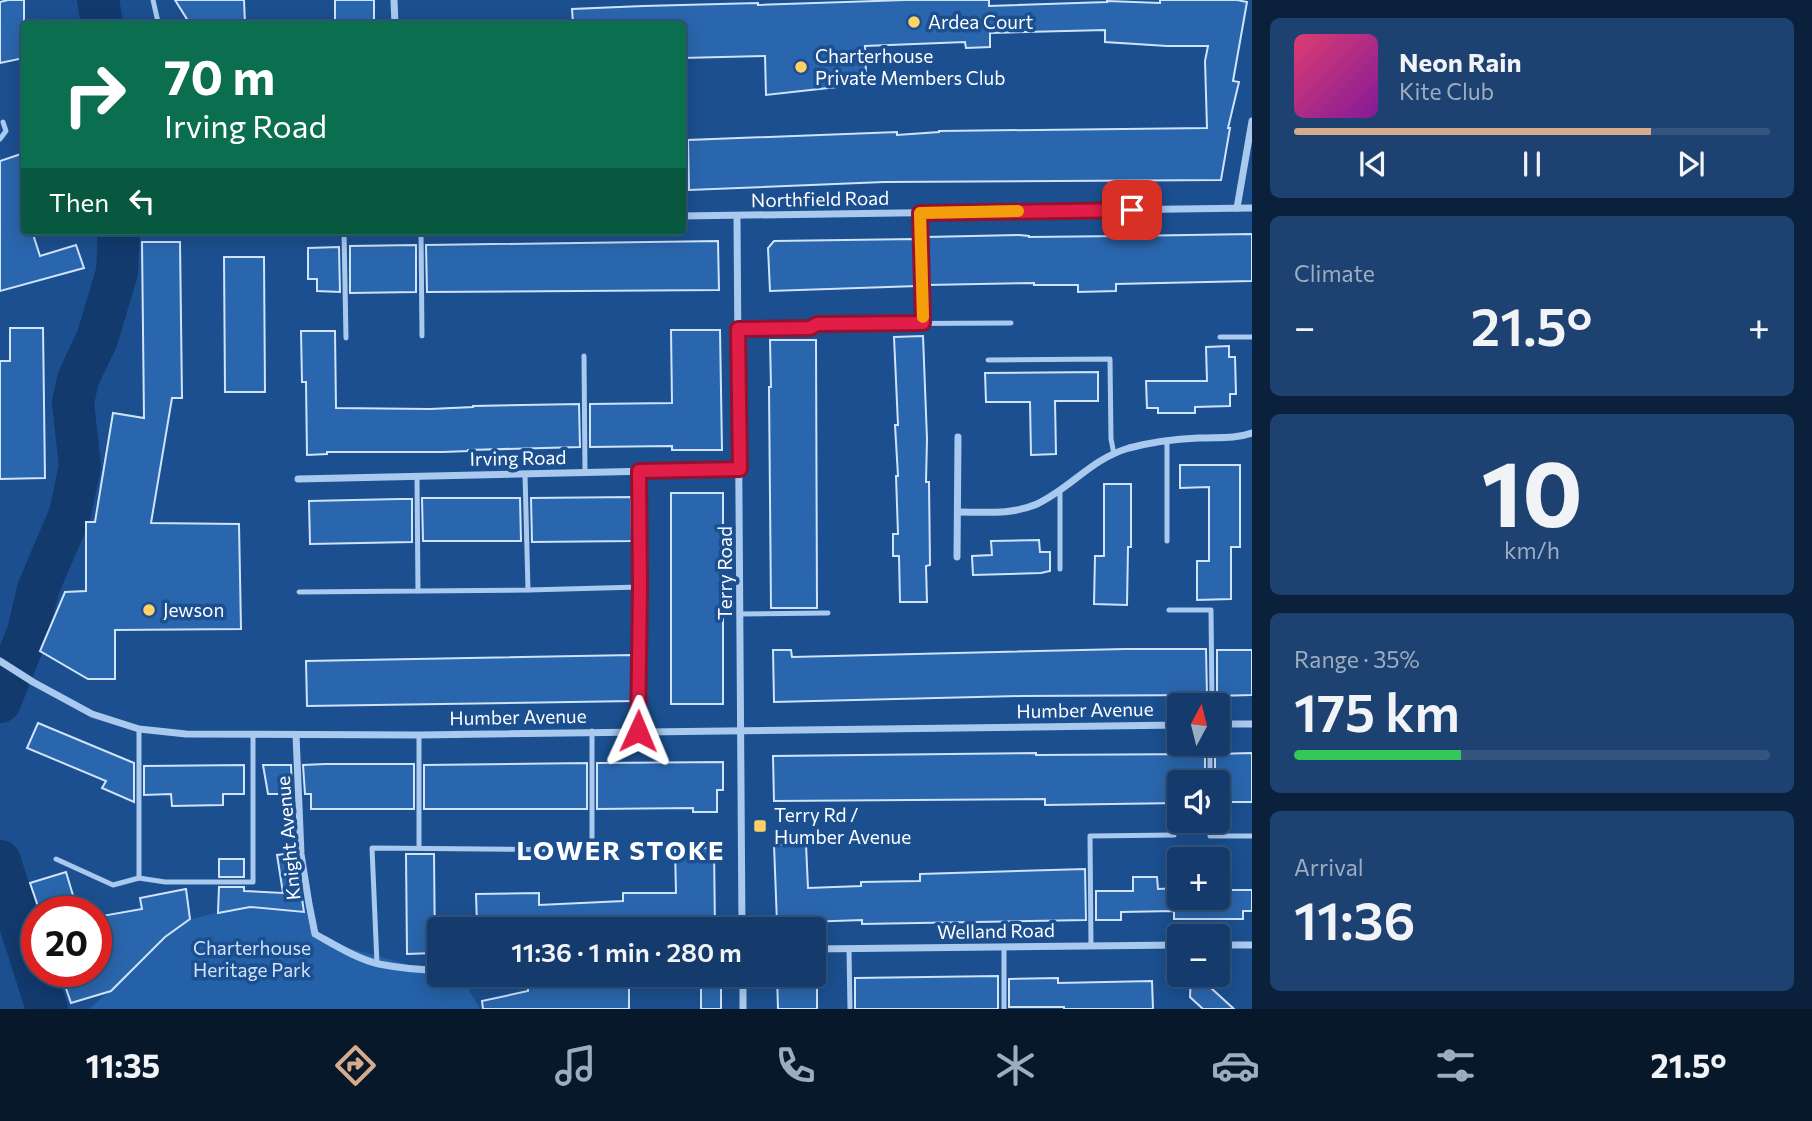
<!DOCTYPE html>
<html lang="en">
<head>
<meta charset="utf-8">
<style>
	:root { --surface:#143b6b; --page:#1d4271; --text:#f1f3f6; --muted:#9dadc1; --line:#33557e; --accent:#d6ab8b }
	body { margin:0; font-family:Commissioner,sans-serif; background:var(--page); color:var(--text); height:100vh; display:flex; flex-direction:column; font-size:26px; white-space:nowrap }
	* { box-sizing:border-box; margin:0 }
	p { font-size:23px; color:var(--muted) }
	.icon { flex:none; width:38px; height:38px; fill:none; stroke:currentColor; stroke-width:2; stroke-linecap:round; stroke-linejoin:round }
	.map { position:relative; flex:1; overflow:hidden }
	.sheet { display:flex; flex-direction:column; gap:18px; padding:18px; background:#0b203b; width:560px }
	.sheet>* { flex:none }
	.banner { position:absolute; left:21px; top:21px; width:665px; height:214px; border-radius:7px; box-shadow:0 4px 18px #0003,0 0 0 2px var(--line); background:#0b6e4f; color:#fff; overflow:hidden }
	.needle { width:46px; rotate:7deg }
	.fabs { position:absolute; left:1167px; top:693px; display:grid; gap:14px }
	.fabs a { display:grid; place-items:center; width:63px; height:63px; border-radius:7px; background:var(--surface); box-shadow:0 4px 18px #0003,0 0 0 2px var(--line); font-size:35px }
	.speed { position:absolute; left:21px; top:896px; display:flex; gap:14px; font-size:35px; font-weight:700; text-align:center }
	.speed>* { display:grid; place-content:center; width:91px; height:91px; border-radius:50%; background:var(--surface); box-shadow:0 4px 18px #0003,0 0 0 2px var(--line); line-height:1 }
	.speed .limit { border:10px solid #d22; background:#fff; color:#111 }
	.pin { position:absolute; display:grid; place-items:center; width:60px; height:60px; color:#fff; margin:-30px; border-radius:14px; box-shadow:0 4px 10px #0006 }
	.me { position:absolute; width:77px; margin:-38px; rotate:1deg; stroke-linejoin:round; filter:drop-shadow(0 0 5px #0008) }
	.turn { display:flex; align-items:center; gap:24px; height:147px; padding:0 28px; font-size:32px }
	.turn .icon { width:91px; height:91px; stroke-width:2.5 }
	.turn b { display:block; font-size:49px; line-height:60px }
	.then { display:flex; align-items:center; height:66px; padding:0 28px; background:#0003; gap:14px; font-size:26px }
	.big { font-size:52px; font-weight:600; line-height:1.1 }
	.sheet .widget { flex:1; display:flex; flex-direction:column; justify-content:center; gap:10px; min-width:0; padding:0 24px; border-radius:10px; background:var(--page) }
	.sheet .dial { align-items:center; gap:0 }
	.dial b { font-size:91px; line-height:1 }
	.song { display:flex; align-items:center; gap:21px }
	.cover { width:84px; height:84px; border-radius:10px; background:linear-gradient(135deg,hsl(340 70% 55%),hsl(290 70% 35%)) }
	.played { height:7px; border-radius:4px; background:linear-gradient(90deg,var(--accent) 75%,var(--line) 75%) }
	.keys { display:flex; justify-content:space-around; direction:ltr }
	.heat { display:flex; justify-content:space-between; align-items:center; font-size:38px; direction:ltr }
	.charge { height:10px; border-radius:5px; background:linear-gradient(90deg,#34c759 35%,var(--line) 0) }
	.trip { position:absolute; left:427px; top:917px; width:399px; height:70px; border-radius:7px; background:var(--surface); box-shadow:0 4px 18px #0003,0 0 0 2px var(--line); font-weight:600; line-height:70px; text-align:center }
	.dock { display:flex; height:112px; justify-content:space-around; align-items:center; background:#08182b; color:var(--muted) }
	.dock .icon { width:49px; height:49px }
	.dock .on { color:var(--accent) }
	.dock b { font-size:32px; color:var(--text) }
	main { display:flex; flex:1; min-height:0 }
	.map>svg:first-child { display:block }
	.green { fill:#2461a8 }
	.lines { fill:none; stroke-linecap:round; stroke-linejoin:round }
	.river { stroke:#123a6d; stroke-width:42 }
	.building { fill:#2a66ad; stroke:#cfe3fa; stroke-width:2 }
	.service { stroke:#a9c9ee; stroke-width:5 }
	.minor { stroke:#a9c9ee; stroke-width:7 }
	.route-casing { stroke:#92132f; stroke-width:18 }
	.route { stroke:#e11d48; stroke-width:12 }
	.slow { stroke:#f59e0b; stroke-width:12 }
	.poi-dot { fill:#ffd166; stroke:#1b4f8f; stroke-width:2.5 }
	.labels { text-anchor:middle; stroke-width:7; stroke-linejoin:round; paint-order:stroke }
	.poi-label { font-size:19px; fill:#fff; stroke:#1b4f8f; text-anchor:start }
	.street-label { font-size:19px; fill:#fff; stroke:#1b4f8f }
	.park-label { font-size:19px; fill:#cfe3fa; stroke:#1b4f8f }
	.district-label { font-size:26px; font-weight:bold; letter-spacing:2px; fill:#fff; stroke:#1b4f8f }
</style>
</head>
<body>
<main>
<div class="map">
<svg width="1252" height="1009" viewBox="0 0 1252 1009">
	<rect width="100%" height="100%" fill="#1b4f8f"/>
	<!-- green -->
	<polygon class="green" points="246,908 306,912 315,934 338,945 463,980 480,1009 89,1009 121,981 165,937 187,921 206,915"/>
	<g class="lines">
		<!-- river -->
		<g class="river">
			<polyline points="98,0 102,24"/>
			<polyline points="0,702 28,632 38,589 70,514 80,466 73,403 78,379 97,339 117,272 119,231"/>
			<polyline points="0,861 47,1009"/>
		</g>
	</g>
	<!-- building -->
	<g class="building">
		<polygon points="8,0 24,0 24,58 0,63 0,2"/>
		<polygon points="175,0 244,0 245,24 190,24"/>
		<rect x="335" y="0" width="39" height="24"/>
		<polygon points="905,0 989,0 989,6 1107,2 1107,1 1160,3 1160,0 1237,0 1247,2 1233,81 1239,82 1228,128 1230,128 1221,180 884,182 689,190 688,140 897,132 897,135 939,132 939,131 1207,128 1205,61 1208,46 1167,46 1105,42 1105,30 990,33 990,47 966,48 965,42 865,46 866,73 837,75 837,87 766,95 765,56 682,58 682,24 573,24 572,9 643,6 758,3 758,5"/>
		<polygon points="24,153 24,231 32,231 40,256 76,245 84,268 0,291 0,161"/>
		<polygon points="1252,234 1252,281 1116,284 1116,291 1078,292 1078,285 1034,285 1034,283 927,285 926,237 1019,235 1029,236 1029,237 1124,236"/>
		<polygon points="915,239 917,286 770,291 768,248 774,241"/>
		<polygon points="718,241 719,290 427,292 426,245"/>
		<polygon points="142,242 180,242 182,398 172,398 151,523 239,524 241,629 115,630 115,679 88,679 40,651 65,592 86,591 86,522 95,522 113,413 144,418"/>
		<polygon points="416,245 416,292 350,293 350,246"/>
		<polygon points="339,247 340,292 317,291 317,279 308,279 308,248"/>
		<polygon points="224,257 264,257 265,392 225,392"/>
		<polygon points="10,328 43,328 45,478 0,479 0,361 10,361"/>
		<polygon points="671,330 720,330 722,450 672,450 672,446 590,447 590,404 672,403"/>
		<polygon points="301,331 335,331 336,408 430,409 473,407 473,406 579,404 580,447 468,450 468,451 443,452 327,452 327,454 307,455 306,382 302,382"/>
		<polygon points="923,336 927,439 926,482 929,482 930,565 926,566 927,602 900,602 899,556 893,556 893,534 898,534 896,476 898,476 895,425 898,425 894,337"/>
		<polygon points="770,340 816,340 817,608 771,608 769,387 771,387"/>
		<polygon points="1229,346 1229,357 1235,357 1236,394 1230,394 1230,406 1195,407 1195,413 1158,413 1158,408 1147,408 1146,381 1207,381 1206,347"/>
		<polygon points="1098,372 1098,401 1055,401 1056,454 1031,455 1030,402 986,402 985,373"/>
		<polygon points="1180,465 1240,465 1240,547 1231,547 1231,599 1197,600 1197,561 1209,561 1209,487 1180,488"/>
		<polygon points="1104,484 1131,484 1131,547 1128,547 1127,605 1094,604 1095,556 1104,556"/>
		<rect x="671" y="493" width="52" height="211"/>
		<polygon points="631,497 632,541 532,542 531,498"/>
		<polygon points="422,498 520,498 521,541 423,541"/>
		<polygon points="400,499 412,499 412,542 310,544 309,501"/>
		<polygon points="1039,540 1040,552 1050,552 1050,571 1041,573 973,575 972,556 992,555 991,541"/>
		<polygon points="1125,649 1206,649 1207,695 1022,696 774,702 773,650 791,650 792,657"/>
		<polygon points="1217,650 1252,650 1252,695 1217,696"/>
		<polygon points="633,655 633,701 307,706 306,661"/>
		<polygon points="38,723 134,763 134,802 102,788 106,781 27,748"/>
		<polygon points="1036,753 1036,755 1205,754 1205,782 1180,782 1180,803 1045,805 1045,799 774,801 773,756"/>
		<polygon points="1252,753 1252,802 1218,802 1218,782 1215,782 1215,754"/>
		<polygon points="723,762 723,790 717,790 717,812 693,812 693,808 597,809 597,763"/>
		<polygon points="587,763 587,809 424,809 424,765"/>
		<polygon points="325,764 414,764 414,809 311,809 311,794 305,794 303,765"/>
		<polygon points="244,765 244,794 223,794 223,805 172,806 171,794 144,795 144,766"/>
		<polygon points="263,765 291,765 292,794 268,794"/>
		<polygon points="806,844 808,888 861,886 861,882 920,881 920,874 1085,869 1086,920 862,924 862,920 777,923 774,845"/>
		<polygon points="675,848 714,848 715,929 634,929 634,923 548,927 547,924 477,925 476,894 539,893 539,905 623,901 623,893 676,893"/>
		<polygon points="295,853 304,912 250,907 218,913 219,887 244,887 244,891 283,893 277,855"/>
		<polygon points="406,854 434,854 435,953 407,954"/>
		<rect x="219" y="859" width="25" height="18"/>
		<polygon points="66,872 78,912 40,912 30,883"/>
		<polygon points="1133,877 1157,877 1158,889 1180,888 1180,898 1218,898 1218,890 1252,890 1252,911 1243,911 1243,919 1174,919 1174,911 1121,912 1121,920 1096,920 1096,891 1133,891"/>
		<polygon points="186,889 190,919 165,937 111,991 71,1003 60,971 96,971 96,917 142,909 140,898"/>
		<rect x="701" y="975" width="20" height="34"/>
		<polygon points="777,975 817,975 817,1009 778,1009"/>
		<polygon points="1211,975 1210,987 1234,1009 1203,1009 1190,997 1191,976"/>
		<polygon points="998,976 998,1009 855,1009 855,978"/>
		<polygon points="629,978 629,1009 483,1009 482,1001 528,991 528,979"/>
		<polygon points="1058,978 1058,983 1152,981 1153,1009 1064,1009 1064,1007 1009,1007 1009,979"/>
	</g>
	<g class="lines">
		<!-- service -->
		<g class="service">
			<polyline points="153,0 158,22"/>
			<polyline points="0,139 6,131 3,122"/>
			<polyline points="920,213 923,323"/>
			<polyline points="344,231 346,338"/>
			<polyline points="421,231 422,336"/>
			<polyline points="738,329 810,328 817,324 1011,323"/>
			<polyline points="1220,337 1252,337"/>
			<polyline points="584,356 585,472"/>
			<polyline points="988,360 1110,359 1111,439 1114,454"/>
			<polyline points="1167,440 1167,541"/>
			<polyline points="639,471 640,587"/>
			<polyline points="1060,569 1060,490"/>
			<polyline points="528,590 640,587 638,731"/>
			<polyline points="418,591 528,590 525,474"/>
			<polyline points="299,592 418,591 417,477"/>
			<polyline points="1169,610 1211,610 1212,705"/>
			<polyline points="741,614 828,613"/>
			<polyline points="419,735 419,847"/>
			<polyline points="1210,744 1210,782"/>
			<polyline points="1210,821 1210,836 1252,836"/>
			<polyline points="56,859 113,885 139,878 139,729"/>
			<polyline points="139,878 165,882 253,882 253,734"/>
			<polyline points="1091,946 1090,836 1174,835"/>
			<polyline points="1004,947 1004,1009"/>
			<polyline points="849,949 850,1009"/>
			<polyline points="377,964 372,848 592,850 592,731"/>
		</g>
		<!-- minor -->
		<g class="minor">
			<polyline points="394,0 395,24"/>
			<polyline points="1237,208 1252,121"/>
			<polyline points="682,216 1252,208"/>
			<polyline points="737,216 742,929"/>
			<polyline points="298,479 740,469"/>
			<path d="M 958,512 C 985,512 1012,515 1037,504 C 1071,488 1091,459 1129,448 C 1152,442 1175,439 1198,438 C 1217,437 1235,439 1252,433"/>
			<polyline points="957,557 958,437"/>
			<polyline points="0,661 33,682 92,714 139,729 186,734 419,735 1180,725"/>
			<polyline points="1218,724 1252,724"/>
			<path d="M 296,735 L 301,854 L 309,904 L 315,934 C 335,945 357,959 379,964 C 399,968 419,970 439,970"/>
			<polyline points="1218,945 1252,945"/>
			<polyline points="814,949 1180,945"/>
			<polyline points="743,975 743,1009"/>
		</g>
	</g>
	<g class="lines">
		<defs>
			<polyline id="route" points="638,731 640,587 639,471 740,469 738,329 810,328 817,324 923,323 920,213 1132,210"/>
		</defs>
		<!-- route casing -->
		<use href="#route" class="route-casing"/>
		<!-- route -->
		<use href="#route" class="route"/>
		<!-- slow -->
		<polyline class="slow" points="923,317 920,213 1018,211"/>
	</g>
	<!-- markers -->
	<g class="poi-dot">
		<circle cx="914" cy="22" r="7"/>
		<circle cx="801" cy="67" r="7"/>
		<circle cx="149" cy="610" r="7"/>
		<rect x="753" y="819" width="14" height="14" rx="3.5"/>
	</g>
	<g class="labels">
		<!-- poi labels -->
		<g class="poi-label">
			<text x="928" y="29">Ardea Court</text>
			<text x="815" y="63">Charterhouse<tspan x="815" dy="22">Private Members Club</tspan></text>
			<text x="163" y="617">Jewson</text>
			<text x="774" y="822">Terry Rd /<tspan x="774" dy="22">Humber Avenue</tspan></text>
		</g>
		<!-- street labels -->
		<g class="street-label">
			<text transform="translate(820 199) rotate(-1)" y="7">Northfield Road</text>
			<text transform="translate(518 458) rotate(-1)" y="7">Irving Road</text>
			<text transform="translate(725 573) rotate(-90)" y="7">Terry Road</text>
			<text transform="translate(1085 710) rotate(-1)" y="7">Humber Avenue</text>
			<text transform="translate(518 717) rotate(-1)" y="7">Humber Avenue</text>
			<text transform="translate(288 838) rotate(-95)" y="7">Knight Avenue</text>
			<text transform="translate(996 931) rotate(-1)" y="7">Welland Road</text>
		</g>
		<!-- park labels -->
		<g class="park-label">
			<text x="252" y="955">Charterhouse<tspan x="252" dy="22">Heritage Park</tspan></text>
		</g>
		<!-- district labels -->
		<g class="district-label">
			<text x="621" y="860">LOWER STOKE</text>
		</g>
	</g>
</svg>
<div class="fabs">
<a><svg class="needle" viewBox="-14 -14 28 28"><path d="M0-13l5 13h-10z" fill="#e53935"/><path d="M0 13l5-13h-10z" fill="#9dadc1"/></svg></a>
<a><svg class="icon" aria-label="sound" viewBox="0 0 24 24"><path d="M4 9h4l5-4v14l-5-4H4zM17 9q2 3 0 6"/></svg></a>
<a>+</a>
<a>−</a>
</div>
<div class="speed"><div class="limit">20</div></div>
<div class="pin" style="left:1132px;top:210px;background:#d93025"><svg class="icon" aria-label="arrive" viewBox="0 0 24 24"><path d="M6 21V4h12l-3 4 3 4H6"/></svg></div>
<svg class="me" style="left:638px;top:731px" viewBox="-20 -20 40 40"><path d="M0-17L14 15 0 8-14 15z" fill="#e11d48" stroke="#fff" stroke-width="4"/></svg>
<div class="trip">11:36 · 1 min · 280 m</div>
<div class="banner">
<div class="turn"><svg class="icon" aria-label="right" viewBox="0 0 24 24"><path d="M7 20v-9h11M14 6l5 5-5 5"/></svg><div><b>70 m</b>Irving Road</div></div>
<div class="then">Then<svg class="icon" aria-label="left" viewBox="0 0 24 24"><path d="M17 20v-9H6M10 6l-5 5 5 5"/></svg></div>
</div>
</div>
<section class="sheet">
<div class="widget">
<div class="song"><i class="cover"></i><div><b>Neon Rain</b><p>Kite Club</p></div></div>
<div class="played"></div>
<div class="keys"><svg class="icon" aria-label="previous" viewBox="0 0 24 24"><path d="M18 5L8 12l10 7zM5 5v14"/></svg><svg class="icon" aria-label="pause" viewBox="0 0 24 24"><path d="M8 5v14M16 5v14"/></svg><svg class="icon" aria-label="next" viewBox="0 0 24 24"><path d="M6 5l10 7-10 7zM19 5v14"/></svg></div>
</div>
<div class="widget"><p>Climate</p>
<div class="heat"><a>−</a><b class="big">21.5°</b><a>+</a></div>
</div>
<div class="widget dial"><b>10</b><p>km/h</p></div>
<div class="widget"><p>Range · 35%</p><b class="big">175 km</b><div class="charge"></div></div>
<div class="widget"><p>Arrival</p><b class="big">11:36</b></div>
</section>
</main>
<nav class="dock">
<b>11:35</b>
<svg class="icon on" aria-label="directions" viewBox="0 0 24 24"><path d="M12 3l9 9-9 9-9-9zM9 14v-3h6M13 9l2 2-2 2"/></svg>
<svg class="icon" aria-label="music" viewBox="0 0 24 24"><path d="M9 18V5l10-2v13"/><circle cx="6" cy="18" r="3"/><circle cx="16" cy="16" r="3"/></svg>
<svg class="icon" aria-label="phone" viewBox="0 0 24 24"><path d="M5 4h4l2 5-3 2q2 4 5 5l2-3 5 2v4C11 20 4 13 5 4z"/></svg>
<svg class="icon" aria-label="climate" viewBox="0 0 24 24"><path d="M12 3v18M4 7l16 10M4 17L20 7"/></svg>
<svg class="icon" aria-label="car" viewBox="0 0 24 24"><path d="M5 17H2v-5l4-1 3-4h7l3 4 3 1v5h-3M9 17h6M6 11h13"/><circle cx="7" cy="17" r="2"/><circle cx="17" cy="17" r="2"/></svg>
<svg class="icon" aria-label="filters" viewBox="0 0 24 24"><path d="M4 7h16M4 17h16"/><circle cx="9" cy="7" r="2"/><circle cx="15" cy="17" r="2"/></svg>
<b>21.5°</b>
</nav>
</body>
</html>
